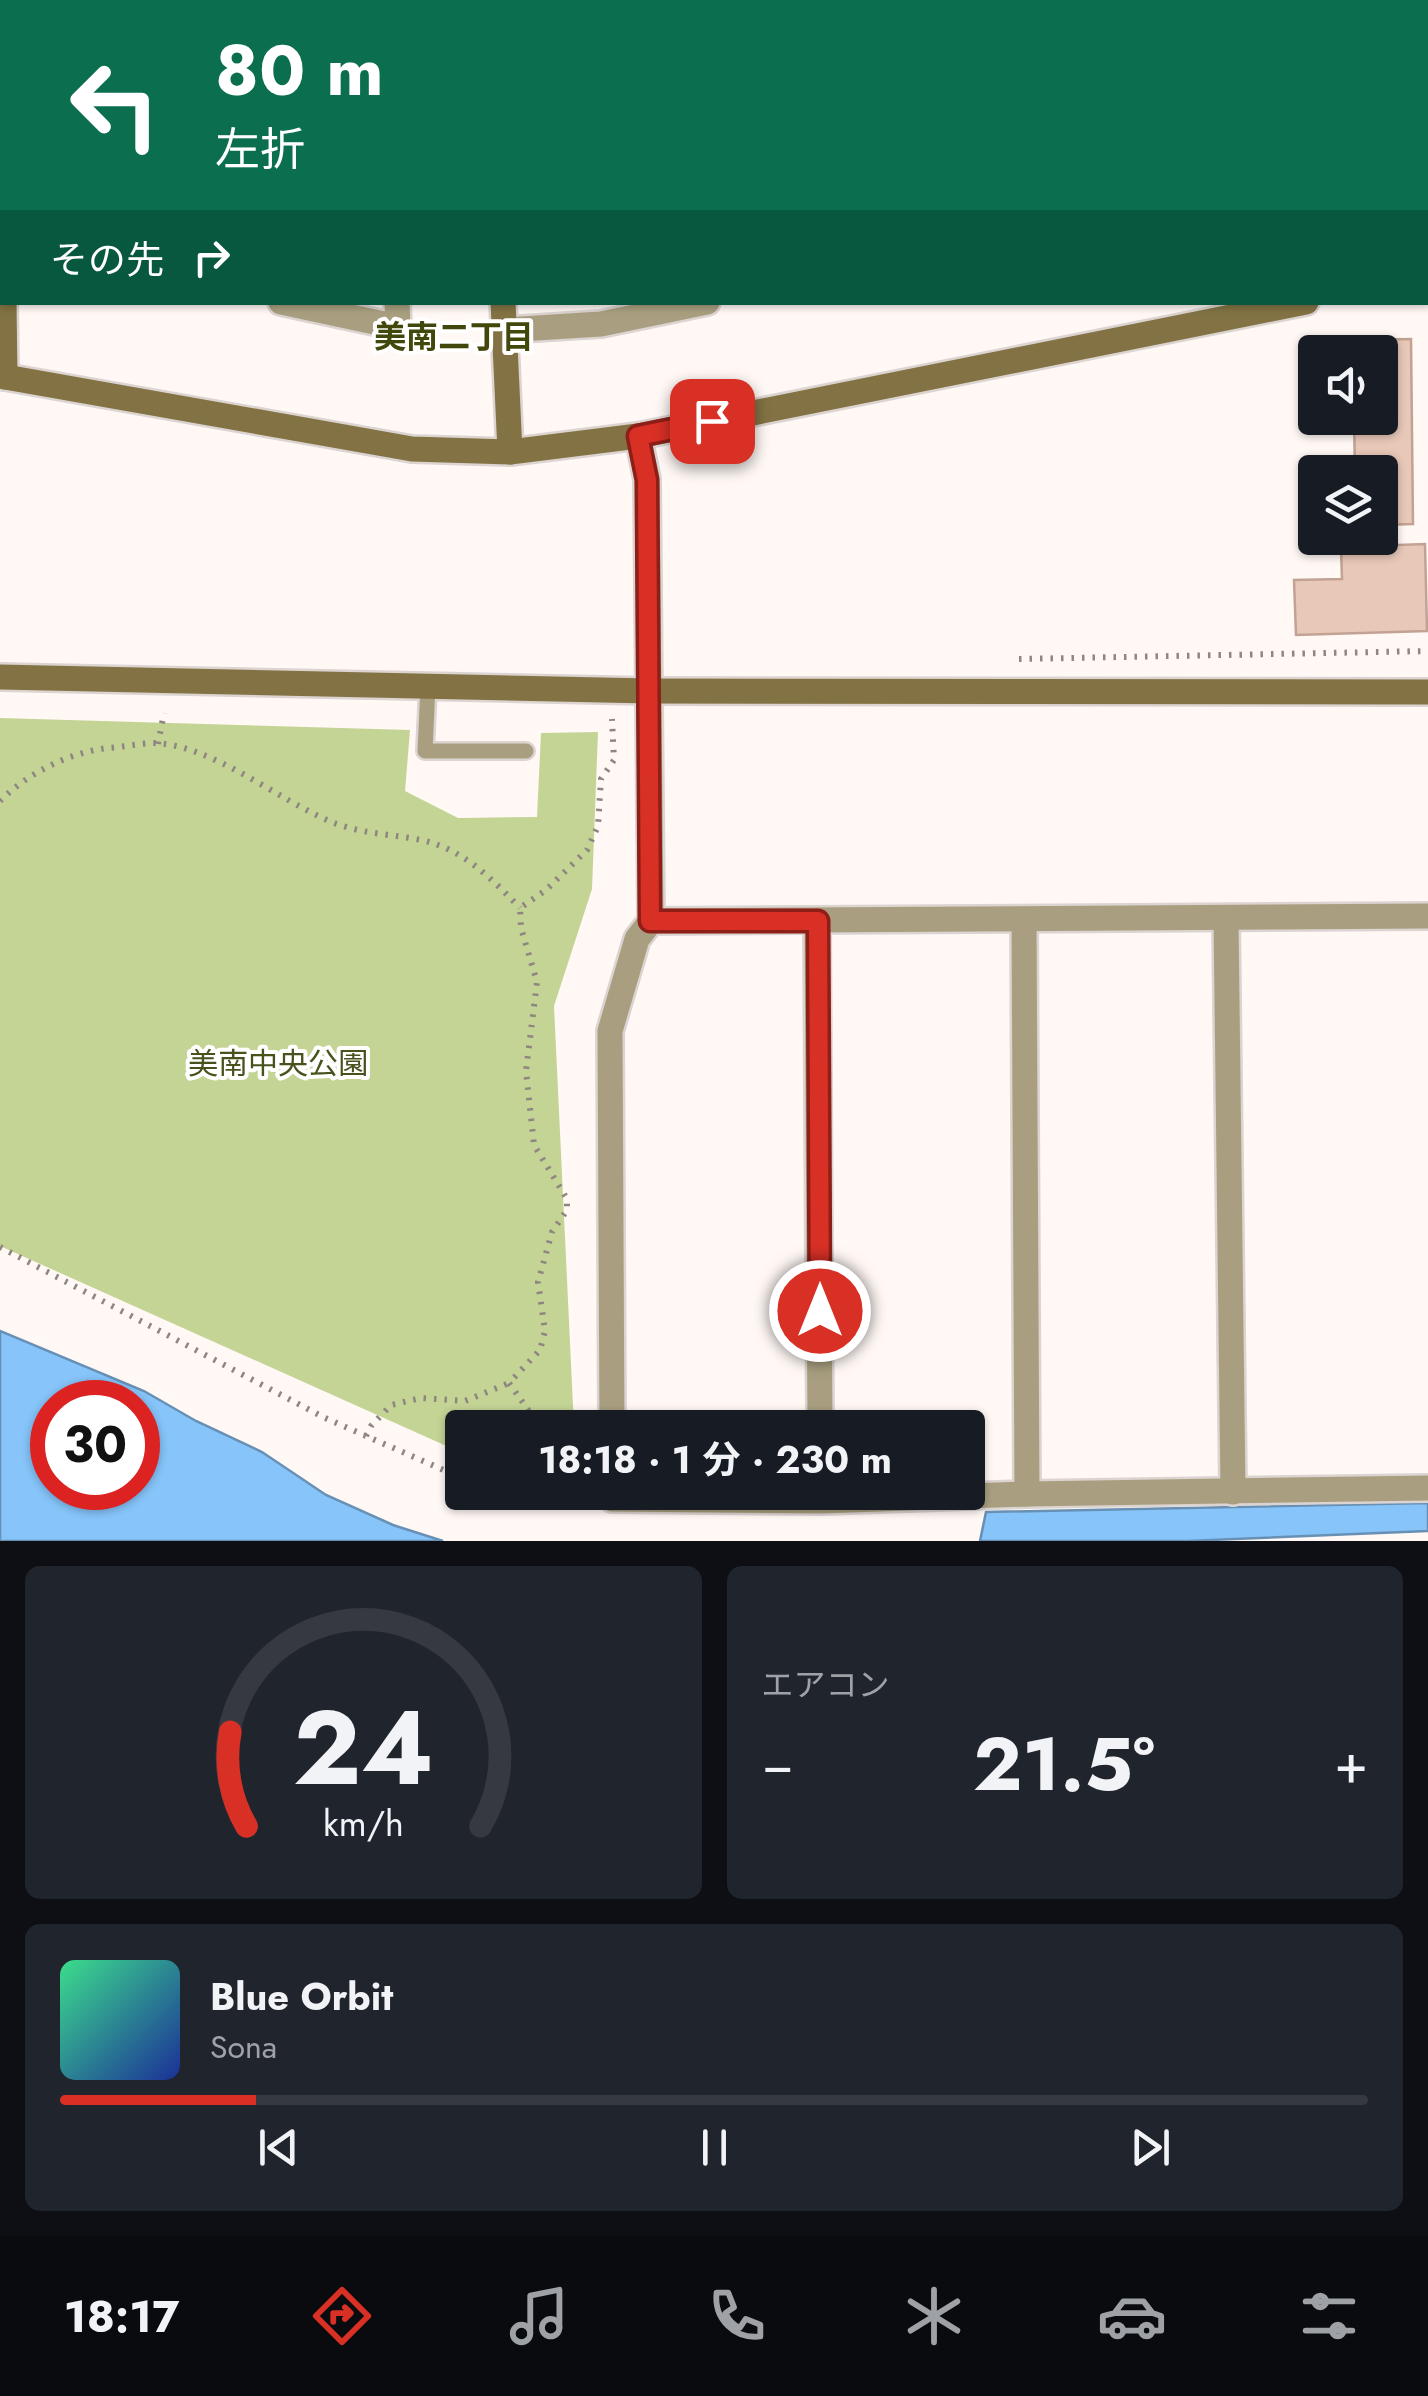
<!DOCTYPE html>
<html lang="ja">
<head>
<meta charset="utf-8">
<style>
	:root { --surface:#171b24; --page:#20242c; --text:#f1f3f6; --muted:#9ea1a6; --line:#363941; --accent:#d93025 }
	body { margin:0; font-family:Jost,"Noto Sans JP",sans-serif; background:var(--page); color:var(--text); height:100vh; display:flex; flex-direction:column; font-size:38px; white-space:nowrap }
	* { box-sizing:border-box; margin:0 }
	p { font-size:32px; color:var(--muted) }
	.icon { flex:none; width:55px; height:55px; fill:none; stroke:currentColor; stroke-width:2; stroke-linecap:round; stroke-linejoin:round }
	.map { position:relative; height:1541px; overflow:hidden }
	.drawer { display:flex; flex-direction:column; gap:25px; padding:25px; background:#0d0f14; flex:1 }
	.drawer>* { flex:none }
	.top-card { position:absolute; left:0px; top:0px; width:1430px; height:305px; box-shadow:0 2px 8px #0004; background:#0b6e4f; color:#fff; overflow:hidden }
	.fabs { position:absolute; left:1298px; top:335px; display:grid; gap:20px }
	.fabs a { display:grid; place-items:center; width:100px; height:100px; border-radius:10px; background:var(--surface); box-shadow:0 2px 8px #0004; font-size:50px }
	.speed { position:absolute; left:30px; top:1380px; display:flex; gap:20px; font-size:50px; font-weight:700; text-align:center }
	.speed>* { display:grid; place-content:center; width:130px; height:130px; border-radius:50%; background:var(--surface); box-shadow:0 2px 8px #0004; line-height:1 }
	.speed .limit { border:15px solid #d22; background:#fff; color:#111 }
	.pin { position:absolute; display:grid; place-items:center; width:85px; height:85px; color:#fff; margin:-42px; border-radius:20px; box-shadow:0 5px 15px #0006 }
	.me { position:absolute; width:110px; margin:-55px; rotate:0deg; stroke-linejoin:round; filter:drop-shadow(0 0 8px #0008) }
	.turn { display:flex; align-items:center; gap:35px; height:210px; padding:0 50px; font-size:45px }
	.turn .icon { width:130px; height:130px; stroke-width:2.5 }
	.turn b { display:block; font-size:70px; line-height:85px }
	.then { display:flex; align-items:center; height:95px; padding:0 50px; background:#0003; gap:20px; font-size:38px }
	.big { font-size:75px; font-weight:700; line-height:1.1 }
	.drawer .widget { flex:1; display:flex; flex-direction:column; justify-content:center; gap:15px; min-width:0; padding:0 35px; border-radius:15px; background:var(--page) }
	.drawer .dial { align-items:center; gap:0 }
	.dial svg { height:260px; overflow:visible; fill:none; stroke:var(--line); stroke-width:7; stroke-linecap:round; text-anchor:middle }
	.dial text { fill:var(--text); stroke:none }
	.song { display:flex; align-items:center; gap:30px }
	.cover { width:120px; height:120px; border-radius:15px; background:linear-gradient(135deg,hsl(150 70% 55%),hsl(230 70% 35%)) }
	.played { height:10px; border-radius:5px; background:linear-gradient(90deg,var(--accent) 15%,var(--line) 15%) }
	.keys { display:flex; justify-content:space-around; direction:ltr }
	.heat { display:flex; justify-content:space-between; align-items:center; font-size:55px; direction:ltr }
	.drawer .tiles { flex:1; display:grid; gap:25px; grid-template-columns:1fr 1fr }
	.widget:last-child { grid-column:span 2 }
	.trip { position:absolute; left:445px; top:1410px; width:540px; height:100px; border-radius:10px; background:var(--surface); box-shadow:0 2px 8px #0004; font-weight:700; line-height:100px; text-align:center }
	.tabs { display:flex; height:160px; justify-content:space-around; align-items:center; background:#090b0e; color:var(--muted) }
	.tabs .icon { width:70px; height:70px }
	.tabs .current { color:var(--accent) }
	.tabs b { font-size:45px; color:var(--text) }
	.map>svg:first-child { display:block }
	.green { fill:#c4d495 }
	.water { fill:#86c4f9; stroke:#6890b4; stroke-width:2.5; fill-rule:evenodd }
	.building { fill:#e8c8b8; stroke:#c1a293; stroke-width:2.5 }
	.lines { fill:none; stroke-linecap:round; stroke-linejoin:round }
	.lane-casing { stroke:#dcd4d1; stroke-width:20 }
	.street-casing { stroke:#dcd4d1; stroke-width:30 }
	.secondary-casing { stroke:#dcd4d1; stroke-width:30 }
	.path { stroke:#8f8682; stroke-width:6; stroke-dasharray:2.5 8; stroke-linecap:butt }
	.lane { stroke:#a99f80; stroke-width:15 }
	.street { stroke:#a99f80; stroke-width:25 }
	.secondary { stroke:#837344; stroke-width:25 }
	.route-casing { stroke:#8d1f18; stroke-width:25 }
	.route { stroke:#d93025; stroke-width:18 }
	.labels { text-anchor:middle; stroke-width:8; stroke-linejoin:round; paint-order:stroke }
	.park-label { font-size:30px; fill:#47521d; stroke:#fff }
	.neighbourhood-label { font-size:32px; font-weight:bold; fill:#42480b; stroke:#fff }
</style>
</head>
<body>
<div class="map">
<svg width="1428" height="1541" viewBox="0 0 1428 1541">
	<rect width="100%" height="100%" fill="#fff8f5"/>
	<!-- green -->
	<polygon class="green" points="0,718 410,730 405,791 458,818 537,817 541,733 598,732 592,889 554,1006 574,1427 462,1428 462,1453 0,1246"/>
	<!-- water -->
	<g class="water">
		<path d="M 0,1331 L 144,1391 L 196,1421 L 262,1452 L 326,1495 L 393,1525 L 443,1541 L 0,1541 ZM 52,1402 L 138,1402 L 138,1488 L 52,1488 Z"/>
		<polygon points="1428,1503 1428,1531 1187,1541 980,1541 986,1512"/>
	</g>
	<!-- building -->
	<g class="building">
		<rect x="563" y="0" width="42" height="2"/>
		<rect x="644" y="0" width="57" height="2"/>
		<rect x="724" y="0" width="48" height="2"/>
		<rect x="846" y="0" width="39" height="2"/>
		<polygon points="1411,339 1413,524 1380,525 1380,472 1355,472 1354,418 1380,418 1380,352 1353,352 1353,340"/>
		<polygon points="1425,544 1427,631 1296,635 1294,580 1342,579 1341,547"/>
	</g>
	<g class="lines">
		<defs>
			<polyline id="lane" points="428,686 425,751 526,751"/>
			<g id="street">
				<polyline points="900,2 901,0"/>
				<polyline points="0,49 2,49"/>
				<polyline points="0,264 2,264"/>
				<polyline points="281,302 398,327 397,302"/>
				<polyline points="504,330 601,324 707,302"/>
				<polyline points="1226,919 1233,1492"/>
				<polyline points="1024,920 1027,1494"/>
				<polyline points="651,921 1428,916"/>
				<polyline points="817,921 820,1428"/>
				<polyline points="612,1428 610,1031 637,939 651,921 647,479 638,436"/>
				<polyline points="612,1492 612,1499 821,1501 1027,1494 1428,1488"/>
			</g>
			<g id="secondary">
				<polyline points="490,0 490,2"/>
				<polyline points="0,82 2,237"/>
				<polyline points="1428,277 1428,276"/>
				<polyline points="4,302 5,377"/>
				<polyline points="503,302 510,452"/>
				<polyline points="0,376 412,449 510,452 638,436 1306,302"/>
				<polyline points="0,677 649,691 1428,692"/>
			</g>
		</defs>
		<!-- lane casing -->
		<use href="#lane" class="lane-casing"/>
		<!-- street casing -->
		<use href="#street" class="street-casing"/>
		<!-- secondary casing -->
		<use href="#secondary" class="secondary-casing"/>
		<!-- path -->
		<g class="path">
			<polyline points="1019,659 1428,651"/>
			<polyline points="158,744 164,713"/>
			<path d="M 0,801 C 28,773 68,753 107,748 C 122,747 137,744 152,743 C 210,743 279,801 332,822 C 361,834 391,834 421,840 C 463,849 491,878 520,908"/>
			<polyline points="0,1247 325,1418 462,1478"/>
			<polyline points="541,1428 509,1383 540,1350 545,1331 538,1282 552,1232 567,1210 567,1199 534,1145 526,1071 537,982 521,928 520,908 546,890 587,850 598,826 601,779 614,760 612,719"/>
			<polyline points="366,1436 371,1426 391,1405 421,1398 465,1401 509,1383"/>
			<polyline points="557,1492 585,1497"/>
		</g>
		<!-- lane -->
		<use href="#lane" class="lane"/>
		<!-- street -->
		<use href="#street" class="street"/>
		<!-- secondary -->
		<use href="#secondary" class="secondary"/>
	</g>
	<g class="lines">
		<defs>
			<polyline id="route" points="712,421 638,436 647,480 650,921 818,921 820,1311"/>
		</defs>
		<!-- route casing -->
		<use href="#route" class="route-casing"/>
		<!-- route -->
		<use href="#route" class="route"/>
	</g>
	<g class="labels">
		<!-- park labels -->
		<g class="park-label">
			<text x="278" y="1074">美南中央公園</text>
		</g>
		<!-- neighbourhood labels -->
		<g class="neighbourhood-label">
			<text x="454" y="348">美南二丁目</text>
		</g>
	</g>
</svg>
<div class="fabs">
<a><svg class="icon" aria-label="sound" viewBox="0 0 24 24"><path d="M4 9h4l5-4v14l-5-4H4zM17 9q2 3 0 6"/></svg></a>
<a><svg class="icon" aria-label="layers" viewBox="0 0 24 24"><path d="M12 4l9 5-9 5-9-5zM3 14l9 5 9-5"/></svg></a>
</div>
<div class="speed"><div class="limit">30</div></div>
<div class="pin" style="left:712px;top:421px;background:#d93025"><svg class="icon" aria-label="arrive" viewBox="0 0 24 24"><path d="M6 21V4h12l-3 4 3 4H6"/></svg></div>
<svg class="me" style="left:820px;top:1311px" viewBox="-20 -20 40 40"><circle r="17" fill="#d93025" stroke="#fff" stroke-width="3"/><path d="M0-11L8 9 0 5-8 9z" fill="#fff"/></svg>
<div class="trip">18:18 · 1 分 · 230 m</div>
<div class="top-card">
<div class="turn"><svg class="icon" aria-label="left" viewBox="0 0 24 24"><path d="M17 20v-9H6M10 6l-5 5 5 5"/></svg><div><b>80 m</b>左折</div></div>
<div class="then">その先<svg class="icon" aria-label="right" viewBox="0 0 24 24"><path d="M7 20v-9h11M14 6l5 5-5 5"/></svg></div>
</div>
</div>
<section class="drawer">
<div class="tiles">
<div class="widget dial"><svg viewBox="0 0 100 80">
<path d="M14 69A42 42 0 1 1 86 69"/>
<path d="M14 69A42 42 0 0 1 9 40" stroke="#d93025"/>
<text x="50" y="56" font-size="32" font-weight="700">24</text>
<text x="50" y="72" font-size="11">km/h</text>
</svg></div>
<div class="widget"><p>エアコン</p>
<div class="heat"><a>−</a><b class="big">21.5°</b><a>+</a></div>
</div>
<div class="widget">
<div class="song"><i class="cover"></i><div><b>Blue Orbit</b><p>Sona</p></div></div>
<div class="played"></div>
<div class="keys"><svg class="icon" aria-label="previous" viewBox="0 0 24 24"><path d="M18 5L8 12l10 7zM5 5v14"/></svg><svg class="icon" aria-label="pause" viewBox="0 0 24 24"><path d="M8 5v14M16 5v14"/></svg><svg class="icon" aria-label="next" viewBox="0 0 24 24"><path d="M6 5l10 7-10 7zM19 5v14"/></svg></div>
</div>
</div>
</section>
<nav class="tabs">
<b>18:17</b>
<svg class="icon current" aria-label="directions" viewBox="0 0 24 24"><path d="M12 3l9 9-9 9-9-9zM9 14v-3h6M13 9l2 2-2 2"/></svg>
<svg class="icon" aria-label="music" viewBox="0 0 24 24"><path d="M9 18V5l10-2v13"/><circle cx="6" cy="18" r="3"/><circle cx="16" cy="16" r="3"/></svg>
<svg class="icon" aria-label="phone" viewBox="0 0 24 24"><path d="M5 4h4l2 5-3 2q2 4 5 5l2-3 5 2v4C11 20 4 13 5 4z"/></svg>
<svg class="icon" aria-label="climate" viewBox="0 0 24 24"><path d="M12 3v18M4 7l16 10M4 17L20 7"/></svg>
<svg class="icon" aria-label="car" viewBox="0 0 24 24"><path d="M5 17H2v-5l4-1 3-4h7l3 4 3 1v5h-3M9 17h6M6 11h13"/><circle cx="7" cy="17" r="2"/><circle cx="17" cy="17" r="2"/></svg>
<svg class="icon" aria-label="filters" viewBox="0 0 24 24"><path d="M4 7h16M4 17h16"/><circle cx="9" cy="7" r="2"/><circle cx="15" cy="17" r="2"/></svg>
</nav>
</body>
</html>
